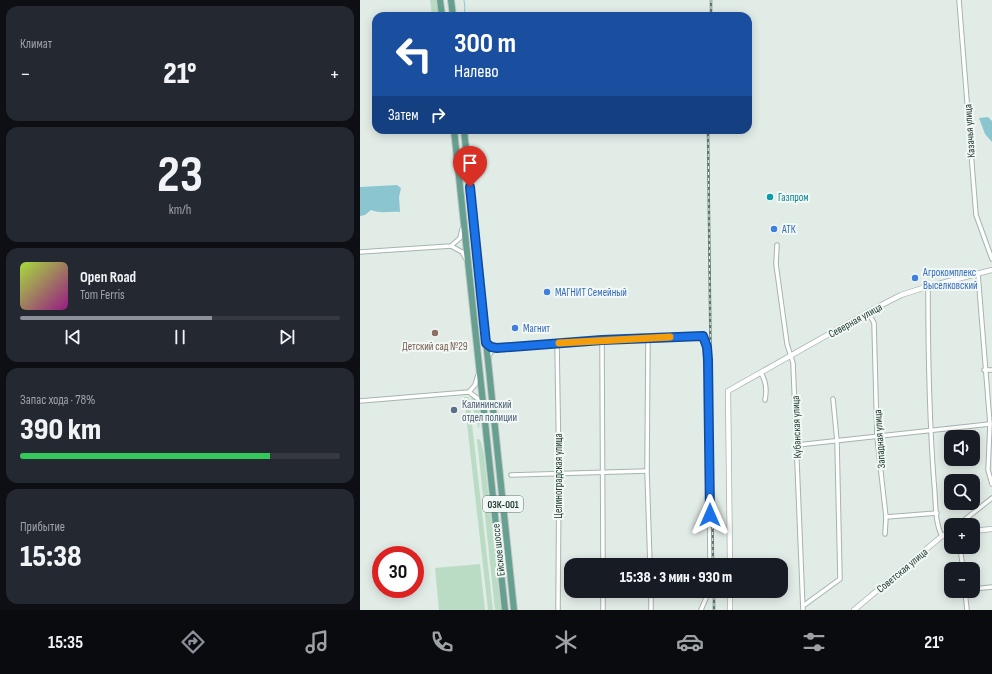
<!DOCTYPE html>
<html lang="ru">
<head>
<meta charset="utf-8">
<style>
	:root { --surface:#171b24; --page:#242831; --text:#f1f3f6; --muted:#9ea1a6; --line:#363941; --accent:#8c9099 }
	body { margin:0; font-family:"Sofia Sans Condensed",sans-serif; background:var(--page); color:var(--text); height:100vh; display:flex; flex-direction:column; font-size:15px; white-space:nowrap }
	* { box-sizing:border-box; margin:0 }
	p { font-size:13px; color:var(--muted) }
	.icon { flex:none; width:22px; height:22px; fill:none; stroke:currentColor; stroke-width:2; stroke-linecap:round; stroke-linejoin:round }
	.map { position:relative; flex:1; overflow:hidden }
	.sheet { display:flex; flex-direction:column; gap:6px; padding:6px; background:#0d0f14; width:360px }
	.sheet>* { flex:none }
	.hud { position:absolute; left:12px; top:12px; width:380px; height:122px; border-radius:12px; box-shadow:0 2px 10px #0003; background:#1a4fa0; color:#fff; overflow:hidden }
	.tools { position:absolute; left:584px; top:430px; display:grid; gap:8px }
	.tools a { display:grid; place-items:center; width:36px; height:36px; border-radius:8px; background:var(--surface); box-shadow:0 2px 10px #0003; font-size:20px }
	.speed { position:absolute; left:12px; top:546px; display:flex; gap:8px; font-size:20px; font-weight:700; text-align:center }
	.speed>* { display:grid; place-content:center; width:52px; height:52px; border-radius:50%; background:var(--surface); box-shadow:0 2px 10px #0003; line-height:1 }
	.speed .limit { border:6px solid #d22; background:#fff; color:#111 }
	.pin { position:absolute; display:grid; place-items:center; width:34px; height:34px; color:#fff; margin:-41px -17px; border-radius:50% 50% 50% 0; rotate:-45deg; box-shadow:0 0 4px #0007 }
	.pin .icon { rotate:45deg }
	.me { position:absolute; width:44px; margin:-22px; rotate:0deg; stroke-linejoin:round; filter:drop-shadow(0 0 3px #0008) }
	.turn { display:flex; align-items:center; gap:14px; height:84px; padding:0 16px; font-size:18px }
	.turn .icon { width:52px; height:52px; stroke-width:2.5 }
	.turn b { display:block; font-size:28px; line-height:34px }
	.then { display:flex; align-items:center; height:38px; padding:0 16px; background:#0003; gap:8px; font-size:15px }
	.big { font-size:30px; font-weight:800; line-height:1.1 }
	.sheet .card { flex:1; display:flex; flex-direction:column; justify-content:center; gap:6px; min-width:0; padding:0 14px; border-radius:12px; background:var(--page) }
	.sheet .dial { align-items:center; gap:0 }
	.dial b { font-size:52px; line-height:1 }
	.song { display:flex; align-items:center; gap:12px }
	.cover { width:48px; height:48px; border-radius:6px; background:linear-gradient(135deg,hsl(80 70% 55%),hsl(310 70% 35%)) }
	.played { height:4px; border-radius:2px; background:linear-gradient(90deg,var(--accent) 60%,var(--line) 60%) }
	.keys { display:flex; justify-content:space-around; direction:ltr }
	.heat { display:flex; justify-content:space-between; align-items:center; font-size:22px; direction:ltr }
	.charge { height:6px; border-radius:3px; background:linear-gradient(90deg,#34c759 78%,var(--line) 0) }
	.trip { position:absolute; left:204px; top:558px; width:224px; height:40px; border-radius:12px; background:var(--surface); box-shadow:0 2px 10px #0003; font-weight:800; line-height:40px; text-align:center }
	.tab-bar { display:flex; height:64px; justify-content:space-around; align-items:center; background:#090b0e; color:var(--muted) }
	.tab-bar .icon { width:28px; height:28px }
	.tab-bar .selected { color:var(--accent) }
	.tab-bar b { font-size:18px; color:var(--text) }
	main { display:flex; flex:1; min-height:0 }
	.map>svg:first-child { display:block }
	.green { fill:#bbdcc4 }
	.water { fill:#8bc6d0 }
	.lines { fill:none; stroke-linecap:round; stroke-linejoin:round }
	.stream { stroke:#8bc6d0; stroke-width:1 }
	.minor-casing { stroke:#a5b4ae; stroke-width:5.5 }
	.tertiary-casing { stroke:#a5b4ae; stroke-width:6 }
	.primary-casing { stroke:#c1c8c6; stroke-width:8 }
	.minor { stroke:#fff; stroke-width:3.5 }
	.tertiary { stroke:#fff; stroke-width:4.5 }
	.primary { stroke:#67a091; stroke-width:6 }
	.rail-casing { stroke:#5d7870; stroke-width:2.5 }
	.rail { stroke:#f2f8f5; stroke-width:1; stroke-dasharray:3; stroke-linecap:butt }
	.route-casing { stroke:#114b97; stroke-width:10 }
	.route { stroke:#1a73e8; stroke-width:7 }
	.slow { stroke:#f59e0b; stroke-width:7 }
	.culture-dot { fill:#0f9aa8; stroke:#f2f8f5; stroke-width:1.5 }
	.shop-dot { fill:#3f7fe0; stroke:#f2f8f5; stroke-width:1.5 }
	.education-dot { fill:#8d6e63; stroke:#f2f8f5; stroke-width:1.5 }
	.service-dot { fill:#5c6f8a; stroke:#f2f8f5; stroke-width:1.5 }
	.labels { text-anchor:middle; stroke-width:4; stroke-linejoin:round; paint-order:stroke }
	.shield { fill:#f2f8f5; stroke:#60746f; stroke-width:1 }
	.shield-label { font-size:10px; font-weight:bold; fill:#223c35 }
	.street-label { font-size:11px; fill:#223c35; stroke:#f2f8f5 }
	.culture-label { font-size:11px; fill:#0d838f; stroke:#f2f8f5; text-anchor:start }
	.shop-label { font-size:11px; fill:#366cbe; stroke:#f2f8f5; text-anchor:start }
	.education-label { font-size:11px; fill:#785e54; stroke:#f2f8f5 }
	.service-label { font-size:11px; fill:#4e5e75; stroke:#f2f8f5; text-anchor:start }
</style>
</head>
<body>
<main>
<section class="sheet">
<div class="card"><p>Климат</p>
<div class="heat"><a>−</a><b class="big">21°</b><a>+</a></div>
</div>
<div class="card dial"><b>23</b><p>km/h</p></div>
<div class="card">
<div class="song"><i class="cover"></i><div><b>Open Road</b><p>Tom Ferris</p></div></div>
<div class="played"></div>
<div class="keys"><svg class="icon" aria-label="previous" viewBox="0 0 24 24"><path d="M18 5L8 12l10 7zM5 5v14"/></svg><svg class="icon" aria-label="pause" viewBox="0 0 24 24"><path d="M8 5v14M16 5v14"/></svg><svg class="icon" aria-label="next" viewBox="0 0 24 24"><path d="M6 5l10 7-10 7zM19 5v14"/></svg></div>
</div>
<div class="card"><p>Запас хода · 78%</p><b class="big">390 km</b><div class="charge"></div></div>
<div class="card"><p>Прибытие</p><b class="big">15:38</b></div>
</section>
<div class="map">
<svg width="632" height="610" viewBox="0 0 632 610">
	<rect width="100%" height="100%" fill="#e2ece7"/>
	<!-- green -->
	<g class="green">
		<polygon points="70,0 76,0 78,16 72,16"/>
		<path d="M 111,396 C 122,403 121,416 119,428 L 118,428 L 116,413 L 114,413 Z"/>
		<polygon points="104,397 109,397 133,610 128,610"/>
		<polygon points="117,439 119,439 121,442 124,455 141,610 135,610"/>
		<polygon points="120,564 125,610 79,610 75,568"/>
	</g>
	<!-- water -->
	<g class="water">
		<polygon points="628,117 632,121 632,142 625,134 619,118"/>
		<path d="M 37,185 L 41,188 L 39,197 L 40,212 C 29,211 21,214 11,210 L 5,215 L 0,216 L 0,187 Z"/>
	</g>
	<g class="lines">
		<!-- stream -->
		<polyline class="stream" points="104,16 105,8 104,0"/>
		<defs>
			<g id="minor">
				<polyline points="599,0 616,215 632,259"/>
				<polyline points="417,245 416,264 427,344 433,363 443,610"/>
				<polyline points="91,246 102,252 106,259"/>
				<polyline points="0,252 91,246 100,238 102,229"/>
				<polyline points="618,274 630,424 628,470 632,484"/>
				<path d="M 568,287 C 568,352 569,417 574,482 C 576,499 574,521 582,536 L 591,530"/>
				<polyline points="508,312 514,323 517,437 526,517 577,513"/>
				<polyline points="288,337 287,471 290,565"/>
				<polyline points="242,340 243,565"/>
				<polyline points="197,343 199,473 198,610"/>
				<polyline points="126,344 131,347 137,348 242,340 343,336 347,347 348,360 350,565"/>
				<polyline points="128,357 131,352 137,348"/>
				<polyline points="624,370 632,370"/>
				<path d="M 401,373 C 406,381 407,390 405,400"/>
				<polyline points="109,392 117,398 122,406"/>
				<polyline points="0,401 109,392 115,385 118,375"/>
				<polyline points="437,445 630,424"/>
				<polyline points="151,475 287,471"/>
				<polyline points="598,525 632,498"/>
				<polyline points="525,534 526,517"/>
				<polyline points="600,547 603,569"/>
				<polyline points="613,589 632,587"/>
				<polyline points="243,591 243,610"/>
				<polyline points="291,591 291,610"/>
				<polyline points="605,591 607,610"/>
				<polyline points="443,606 480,579 477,441 473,399"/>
				<polyline points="341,610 349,591"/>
			</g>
			<g id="tertiary">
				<polyline points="613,531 632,529"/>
				<polyline points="370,565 368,391 508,312 541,295 563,288 632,270"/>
				<polyline points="370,591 370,610"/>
				<polyline points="494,610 582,536 591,535"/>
			</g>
			<g id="primary">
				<polyline points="80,0 82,16"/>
				<polyline points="91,0 93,16"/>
				<polyline points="94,130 145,610"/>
				<polyline points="104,130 154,610"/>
			</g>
		</defs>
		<!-- minor casing -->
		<use href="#minor" class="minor-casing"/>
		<!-- tertiary casing -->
		<use href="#tertiary" class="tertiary-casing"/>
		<!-- primary casing -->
		<use href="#primary" class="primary-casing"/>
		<!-- minor -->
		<use href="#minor" class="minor"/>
		<!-- tertiary -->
		<use href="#tertiary" class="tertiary"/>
		<!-- primary -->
		<use href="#primary" class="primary"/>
		<defs>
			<g id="rail">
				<polyline points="351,0 351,16"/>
				<polyline points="348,130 353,565"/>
				<polyline points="354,591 354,610"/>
			</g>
		</defs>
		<!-- rail casing -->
		<use href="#rail" class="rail-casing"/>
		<!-- rail -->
		<use href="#rail" class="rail"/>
	</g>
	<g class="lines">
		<defs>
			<polyline id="route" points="110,187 126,343 131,347 137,348 242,340 343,336 347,347 348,360 350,515"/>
		</defs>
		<!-- route casing -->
		<use href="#route" class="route-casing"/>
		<!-- route -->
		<use href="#route" class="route"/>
		<!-- slow -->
		<polyline class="slow" points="199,343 310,337"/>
	</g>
	<!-- markers -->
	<circle class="culture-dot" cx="410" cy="197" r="4"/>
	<g class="shop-dot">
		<circle cx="414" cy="229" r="4"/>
		<circle cx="555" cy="278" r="4"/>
		<circle cx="187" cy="292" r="4"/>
		<circle cx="155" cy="328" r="4"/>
	</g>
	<circle class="education-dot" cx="75" cy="333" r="4"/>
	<circle class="service-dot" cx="94" cy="410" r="4"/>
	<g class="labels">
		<!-- shield labels -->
		<rect class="shield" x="123" y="496" width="40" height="16" rx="3"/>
		<g class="shield-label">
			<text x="143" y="508">03К-001</text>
		</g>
		<!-- street labels -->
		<g class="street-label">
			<text transform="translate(609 131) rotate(-94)" y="4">Казачья улица</text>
			<text transform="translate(495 320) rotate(-29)" y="4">Северная улица</text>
			<text transform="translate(436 427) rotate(-92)" y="4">Кубанская улица</text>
			<text transform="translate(519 439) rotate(-94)" y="4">Западная улица</text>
			<text transform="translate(198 476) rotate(-90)" y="4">Целиноградская улица</text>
			<text transform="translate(138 550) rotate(-96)" y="4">Ейское шоссе</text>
			<text transform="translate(542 570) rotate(-40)" y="4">Советская улица</text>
		</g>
		<!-- culture labels -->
		<g class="culture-label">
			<text x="418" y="201">Газпром</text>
		</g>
		<!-- shop labels -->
		<g class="shop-label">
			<text x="422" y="233">АТК</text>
			<text x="563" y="276">Агрокомплекс<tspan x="563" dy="13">Выселковский</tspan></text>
			<text x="195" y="296">МАГНИТ Семейный</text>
			<text x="163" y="332">Магнит</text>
		</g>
		<!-- education labels -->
		<g class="education-label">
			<text x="75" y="350">Детский сад №29</text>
		</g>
		<!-- service labels -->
		<g class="service-label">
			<text x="102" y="408">Калининский<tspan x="102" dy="13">отдел полиции</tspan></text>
		</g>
	</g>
</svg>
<div class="tools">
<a><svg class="icon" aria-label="sound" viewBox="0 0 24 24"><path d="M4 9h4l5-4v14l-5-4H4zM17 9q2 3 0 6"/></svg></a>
<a><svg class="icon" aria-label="search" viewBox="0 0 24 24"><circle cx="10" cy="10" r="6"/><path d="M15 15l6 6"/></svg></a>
<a>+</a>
<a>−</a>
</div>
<div class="speed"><div class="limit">30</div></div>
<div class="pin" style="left:110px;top:187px;background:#d93025"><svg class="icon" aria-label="arrive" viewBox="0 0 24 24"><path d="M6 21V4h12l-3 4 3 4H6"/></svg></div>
<svg class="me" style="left:350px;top:515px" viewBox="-20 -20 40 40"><path d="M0-17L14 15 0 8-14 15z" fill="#1a73e8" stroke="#fff" stroke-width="4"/></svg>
<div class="trip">15:38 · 3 мин · 930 m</div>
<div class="hud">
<div class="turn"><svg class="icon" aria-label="left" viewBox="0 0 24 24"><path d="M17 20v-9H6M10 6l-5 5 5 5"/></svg><div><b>300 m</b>Налево</div></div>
<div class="then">Затем<svg class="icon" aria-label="right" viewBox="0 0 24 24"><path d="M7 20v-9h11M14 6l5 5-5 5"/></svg></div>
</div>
</div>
</main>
<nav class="tab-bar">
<b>15:35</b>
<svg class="icon selected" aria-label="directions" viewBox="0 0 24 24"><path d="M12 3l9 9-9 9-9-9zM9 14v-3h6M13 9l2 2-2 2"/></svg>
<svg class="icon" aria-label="music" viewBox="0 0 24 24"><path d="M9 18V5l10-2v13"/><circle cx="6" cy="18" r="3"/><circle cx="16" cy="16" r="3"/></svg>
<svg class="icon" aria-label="phone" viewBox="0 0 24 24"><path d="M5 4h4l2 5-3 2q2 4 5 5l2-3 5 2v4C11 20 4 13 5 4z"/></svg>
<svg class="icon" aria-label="climate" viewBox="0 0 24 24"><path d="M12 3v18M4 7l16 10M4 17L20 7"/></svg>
<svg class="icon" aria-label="car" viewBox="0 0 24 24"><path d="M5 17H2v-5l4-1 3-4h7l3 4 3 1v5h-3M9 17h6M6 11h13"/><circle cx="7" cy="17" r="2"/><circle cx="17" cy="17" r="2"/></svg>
<svg class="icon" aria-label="filters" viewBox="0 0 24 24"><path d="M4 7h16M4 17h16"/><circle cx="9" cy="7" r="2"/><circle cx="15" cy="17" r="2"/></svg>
<b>21°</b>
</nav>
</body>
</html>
